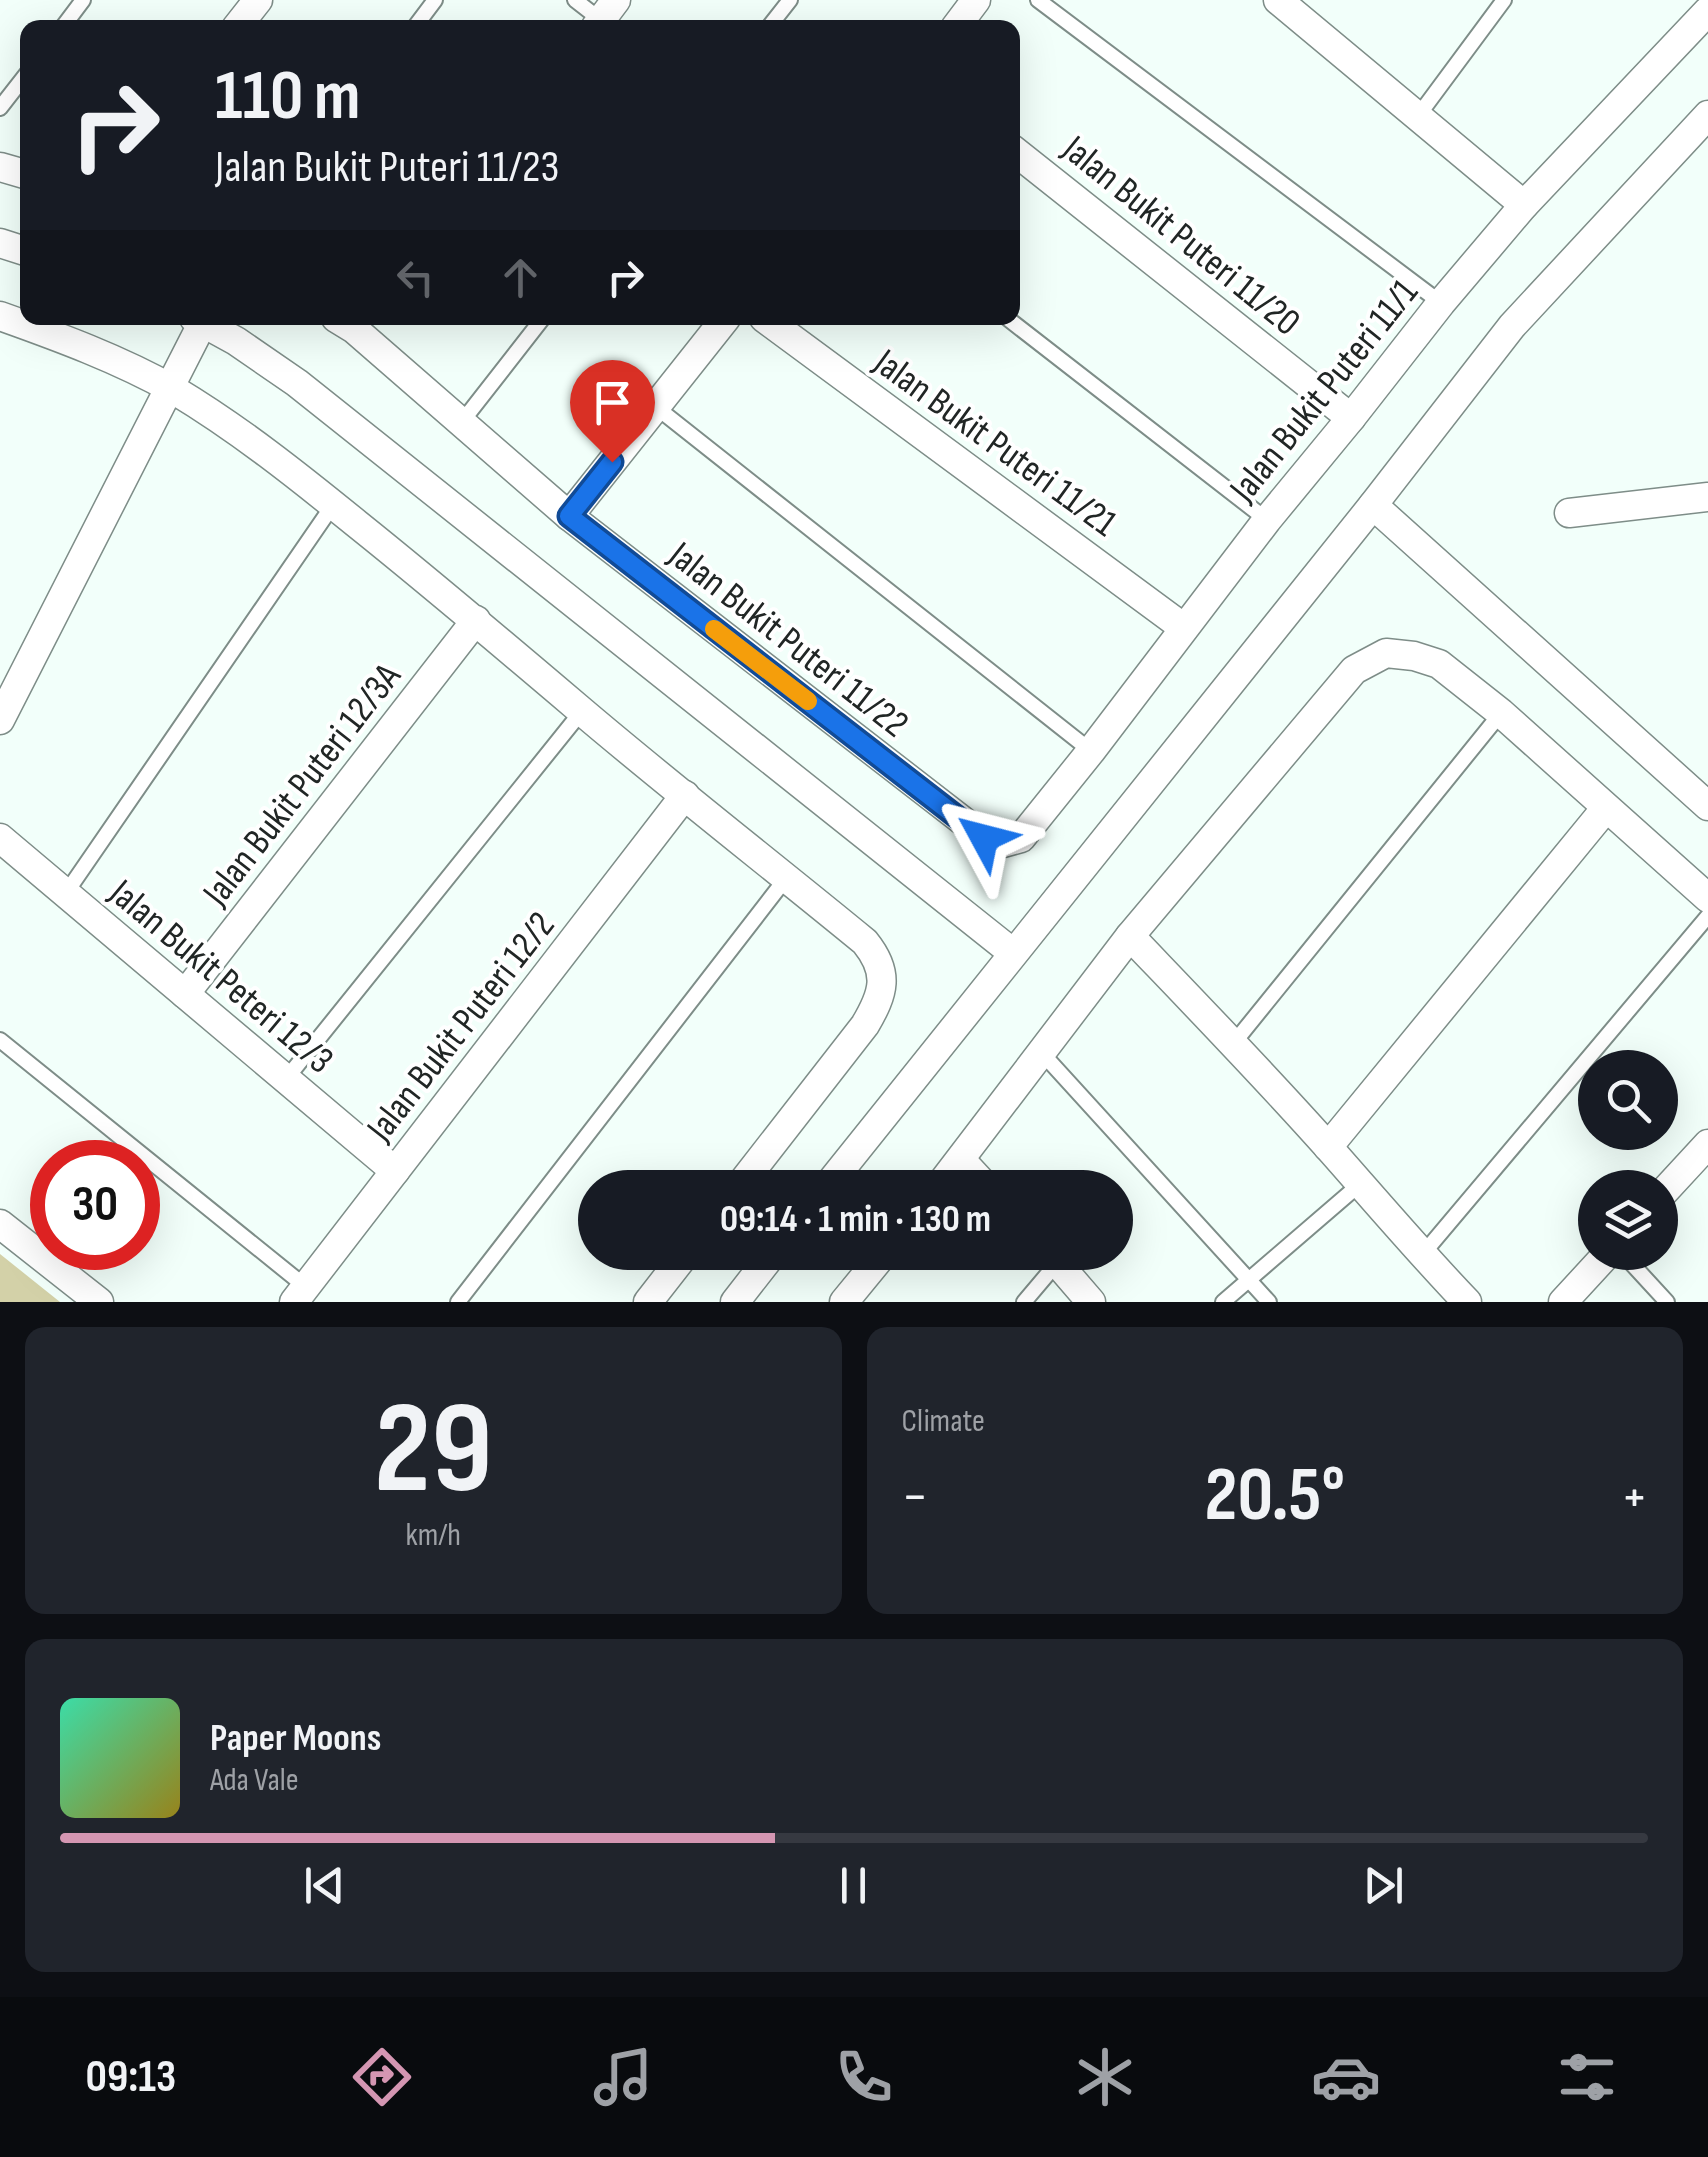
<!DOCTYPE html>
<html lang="en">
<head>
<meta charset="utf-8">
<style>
	:root { --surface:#171b24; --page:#20242c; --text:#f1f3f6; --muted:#9ea1a6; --line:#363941; --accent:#d496b2 }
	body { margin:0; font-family:"Sofia Sans Condensed",sans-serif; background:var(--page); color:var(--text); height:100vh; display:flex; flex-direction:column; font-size:38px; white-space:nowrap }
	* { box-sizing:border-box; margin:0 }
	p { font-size:32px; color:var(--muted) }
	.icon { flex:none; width:55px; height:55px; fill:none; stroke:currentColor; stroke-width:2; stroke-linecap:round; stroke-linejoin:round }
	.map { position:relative; height:1302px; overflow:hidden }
	.sheet { display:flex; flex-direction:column; gap:25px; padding:25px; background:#0d0f14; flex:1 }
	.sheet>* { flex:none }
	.banner { position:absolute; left:20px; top:20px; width:1000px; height:305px; border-radius:20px; box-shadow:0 10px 40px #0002; background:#171b24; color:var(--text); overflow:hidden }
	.controls { position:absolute; left:1578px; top:1050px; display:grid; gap:20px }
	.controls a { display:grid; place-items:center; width:100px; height:100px; border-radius:50%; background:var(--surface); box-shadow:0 10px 40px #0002; font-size:50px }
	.speed { position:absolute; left:30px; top:1140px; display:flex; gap:20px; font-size:50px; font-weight:700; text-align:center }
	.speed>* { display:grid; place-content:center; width:130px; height:130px; border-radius:50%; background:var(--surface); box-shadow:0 10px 40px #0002; line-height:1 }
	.speed .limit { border:15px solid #d22; background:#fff; color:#111 }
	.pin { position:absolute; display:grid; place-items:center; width:85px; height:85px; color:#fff; margin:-102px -42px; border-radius:50% 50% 50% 0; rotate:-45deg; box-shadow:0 0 10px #0007 }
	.pin .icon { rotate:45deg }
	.me { position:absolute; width:110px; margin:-55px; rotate:308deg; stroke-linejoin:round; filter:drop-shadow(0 0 8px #0008) }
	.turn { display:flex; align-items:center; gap:35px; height:210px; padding:0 30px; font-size:45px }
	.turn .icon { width:130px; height:130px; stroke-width:2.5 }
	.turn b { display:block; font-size:70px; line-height:85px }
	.lanes { display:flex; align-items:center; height:95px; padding:0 30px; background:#0003; justify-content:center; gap:50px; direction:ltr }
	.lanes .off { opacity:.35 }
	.big { font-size:75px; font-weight:700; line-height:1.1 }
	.sheet .card { flex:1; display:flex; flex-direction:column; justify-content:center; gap:15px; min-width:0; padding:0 35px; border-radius:20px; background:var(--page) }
	.sheet .dial { align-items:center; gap:0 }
	.dial b { font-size:130px; line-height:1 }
	.song { display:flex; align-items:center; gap:30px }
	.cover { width:120px; height:120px; border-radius:15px; background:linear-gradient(135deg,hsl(160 70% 55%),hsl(50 70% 35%)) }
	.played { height:10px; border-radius:5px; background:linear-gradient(90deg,var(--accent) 45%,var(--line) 45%) }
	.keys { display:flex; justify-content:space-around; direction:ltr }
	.heat { display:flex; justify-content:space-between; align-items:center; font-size:55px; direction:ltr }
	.sheet .tiles { flex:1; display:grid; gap:25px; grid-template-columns:1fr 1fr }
	.card:last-child { grid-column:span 2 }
	.trip { position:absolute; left:578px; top:1170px; width:555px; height:100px; border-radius:50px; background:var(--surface); box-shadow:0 10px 40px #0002; font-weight:700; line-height:100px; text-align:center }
	.dock { display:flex; height:160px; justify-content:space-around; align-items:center; background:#090b0e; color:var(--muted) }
	.dock .icon { width:70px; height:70px }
	.dock .active { color:var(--accent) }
	.dock b { font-size:45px; color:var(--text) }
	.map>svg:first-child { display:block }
	.green { fill:#d3d1a8 }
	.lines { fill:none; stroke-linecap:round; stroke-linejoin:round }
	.lane-casing { stroke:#7e8d88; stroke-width:18 }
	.street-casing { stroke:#7e8d88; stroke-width:31 }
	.lane { stroke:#fff; stroke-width:14 }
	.street { stroke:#fff; stroke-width:28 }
	.route-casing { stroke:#114b97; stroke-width:25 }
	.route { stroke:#1a73e8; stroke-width:18 }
	.slow { stroke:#f59e0b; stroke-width:18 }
	.labels { text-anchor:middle; stroke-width:8; stroke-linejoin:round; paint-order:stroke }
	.street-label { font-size:38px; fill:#212625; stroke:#fff }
</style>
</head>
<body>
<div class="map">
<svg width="1708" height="1302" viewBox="0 0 1708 1302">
	<rect width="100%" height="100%" fill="#f2fffa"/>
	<!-- green -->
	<polygon class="green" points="0,1254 60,1302 0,1302"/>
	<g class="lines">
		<defs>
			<g id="lane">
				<polyline points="575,0 602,21"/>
				<polyline points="1038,0 1441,303"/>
				<polyline points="62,28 83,0"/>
				<polyline points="414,28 435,0"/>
				<polyline points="768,28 790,0"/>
				<polyline points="0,108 28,72"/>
				<polyline points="1418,116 1504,0"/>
				<polyline points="1007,318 1267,520"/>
				<polyline points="656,407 1091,751"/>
				<polyline points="461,423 543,318"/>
				<polyline points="66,893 333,505"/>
				<polyline points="0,1040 306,1287"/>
				<polyline points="1233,1044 1501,713"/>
				<polyline points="1042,1053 1269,1302"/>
				<polyline points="286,1079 582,711"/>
				<polyline points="1621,1252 1667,1302"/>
				<polyline points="1422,1255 1708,916"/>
				<polyline points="458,1302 787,877"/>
				<polyline points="1024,1302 1057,1263"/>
				<polyline points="1223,1302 1360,1184"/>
			</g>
			<g id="street">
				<polyline points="1278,0 1524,205"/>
				<polyline points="236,28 258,0"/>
				<polyline points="595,28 616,0"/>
				<polyline points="955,28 976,0"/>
				<polyline points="1012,149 1351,418"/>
				<polyline points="0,167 28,175"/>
				<polyline points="0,243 28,252"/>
				<path d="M 0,316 C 59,337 119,359 174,390 C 239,429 298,476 357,524 C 432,584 505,646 578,708 C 672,788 770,864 865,942 C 890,973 884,993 865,1025 L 738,1188"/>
				<polyline points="194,318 236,341 297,383 1013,953"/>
				<polyline points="336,318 354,329 569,516 985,838 1003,843 1021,838 1091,751 1267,520 1351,418 1441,303 1524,205 1708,11"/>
				<polyline points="764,318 1184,628"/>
				<polyline points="1373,505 1708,806"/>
				<polyline points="1569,513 1708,497"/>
				<polyline points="569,516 726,318"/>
				<polyline points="0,720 203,322"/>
				<polyline points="0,838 395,1171"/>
				<path d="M 1130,936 C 1197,1006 1265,1076 1329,1148 C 1375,1200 1419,1252 1467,1302"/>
				<polyline points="185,994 476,620"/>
				<polyline points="1328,1147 1606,808"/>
				<polyline points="961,1160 987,1188"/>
				<polyline points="826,1188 1373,505 1512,326 1708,115"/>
				<polyline points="938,1188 1130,936 1354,670 1386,653 1414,656 1439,664 1501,713 1708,898"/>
				<polyline points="1660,1196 1708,1144"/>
				<polyline points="0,1224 99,1302"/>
				<polyline points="1048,1252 1091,1302"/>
				<polyline points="294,1302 685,795"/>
				<polyline points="648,1302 687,1252"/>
				<polyline points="735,1302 774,1252"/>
				<polyline points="844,1302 885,1252"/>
				<polyline points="1563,1302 1609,1252"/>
			</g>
		</defs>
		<!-- lane casing -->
		<use href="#lane" class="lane-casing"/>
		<!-- street casing -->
		<use href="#street" class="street-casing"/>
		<!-- lane -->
		<use href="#lane" class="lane"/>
		<!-- street -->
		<use href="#street" class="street"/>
	</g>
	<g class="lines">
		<defs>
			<polyline id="route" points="612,462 569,516 984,838"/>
		</defs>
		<!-- route casing -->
		<use href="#route" class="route-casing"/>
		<!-- route -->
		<use href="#route" class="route"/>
		<!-- slow -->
		<polyline class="slow" points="714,629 808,701"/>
	</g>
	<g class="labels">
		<!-- street labels -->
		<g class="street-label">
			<text transform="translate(1182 235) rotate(39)" y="13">Jalan Bukit Puteri 11/20</text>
			<text transform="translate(1323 390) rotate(-51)" y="13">Jalan Bukit Puteri 11/1</text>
			<text transform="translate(996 442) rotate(36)" y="13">Jalan Bukit Puteri 11/21</text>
			<text transform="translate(789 639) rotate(38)" y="13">Jalan Bukit Puteri 11/22</text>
			<text transform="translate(301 784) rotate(-52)" y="13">Jalan Bukit Puteri 12/3A</text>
			<text transform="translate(222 976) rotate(40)" y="13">Jalan Bukit Peteri 12/3</text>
			<text transform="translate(460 1026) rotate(-52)" y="13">Jalan Bukit Puteri 12/2</text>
		</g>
	</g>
</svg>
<div class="controls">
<a><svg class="icon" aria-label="search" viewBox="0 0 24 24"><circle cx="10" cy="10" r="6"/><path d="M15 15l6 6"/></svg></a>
<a><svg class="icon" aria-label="layers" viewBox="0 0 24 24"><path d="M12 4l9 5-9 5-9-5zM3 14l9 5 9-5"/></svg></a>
</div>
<div class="speed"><div class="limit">30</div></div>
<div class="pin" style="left:612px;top:462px;background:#d93025"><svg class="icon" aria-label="arrive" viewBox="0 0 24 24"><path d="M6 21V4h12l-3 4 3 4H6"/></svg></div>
<svg class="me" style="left:984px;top:838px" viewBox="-20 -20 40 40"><path d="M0-17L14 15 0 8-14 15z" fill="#1a73e8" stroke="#fff" stroke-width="4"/></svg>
<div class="trip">09:14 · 1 min · 130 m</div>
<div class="banner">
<div class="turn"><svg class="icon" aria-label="right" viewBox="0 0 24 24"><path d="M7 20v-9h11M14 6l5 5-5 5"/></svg><div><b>110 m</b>Jalan Bukit Puteri 11/23</div></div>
<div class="lanes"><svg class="icon off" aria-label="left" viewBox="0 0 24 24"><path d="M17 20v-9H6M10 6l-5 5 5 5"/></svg><svg class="icon off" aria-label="ahead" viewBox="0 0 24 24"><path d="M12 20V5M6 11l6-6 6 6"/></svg><svg class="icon" aria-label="right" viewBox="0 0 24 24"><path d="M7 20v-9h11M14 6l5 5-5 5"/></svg></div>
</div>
</div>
<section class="sheet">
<div class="tiles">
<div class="card dial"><b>29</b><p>km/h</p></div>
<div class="card"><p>Climate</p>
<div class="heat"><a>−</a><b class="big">20.5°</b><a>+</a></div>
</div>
<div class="card">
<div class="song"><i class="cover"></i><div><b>Paper Moons</b><p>Ada Vale</p></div></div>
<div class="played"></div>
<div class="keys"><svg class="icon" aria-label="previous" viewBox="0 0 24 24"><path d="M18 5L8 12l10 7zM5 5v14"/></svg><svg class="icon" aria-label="pause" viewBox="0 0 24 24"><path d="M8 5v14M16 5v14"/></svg><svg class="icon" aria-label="next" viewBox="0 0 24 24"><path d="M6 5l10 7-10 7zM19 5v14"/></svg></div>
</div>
</div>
</section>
<nav class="dock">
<b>09:13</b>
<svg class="icon active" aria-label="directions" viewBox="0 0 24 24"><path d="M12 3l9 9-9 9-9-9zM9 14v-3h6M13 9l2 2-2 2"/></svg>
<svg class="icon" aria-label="music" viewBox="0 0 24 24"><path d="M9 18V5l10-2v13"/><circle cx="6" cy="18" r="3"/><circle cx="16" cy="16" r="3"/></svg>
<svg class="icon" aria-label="phone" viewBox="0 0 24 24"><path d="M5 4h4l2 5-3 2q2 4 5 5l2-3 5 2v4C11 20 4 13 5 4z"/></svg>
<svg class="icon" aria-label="climate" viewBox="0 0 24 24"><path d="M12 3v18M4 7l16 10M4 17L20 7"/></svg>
<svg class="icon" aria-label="car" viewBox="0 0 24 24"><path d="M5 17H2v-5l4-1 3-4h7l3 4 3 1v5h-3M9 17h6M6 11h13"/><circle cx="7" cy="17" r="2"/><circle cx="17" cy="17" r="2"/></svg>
<svg class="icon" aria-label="filters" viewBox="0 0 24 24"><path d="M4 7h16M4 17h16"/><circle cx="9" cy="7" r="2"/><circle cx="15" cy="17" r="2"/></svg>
</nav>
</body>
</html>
